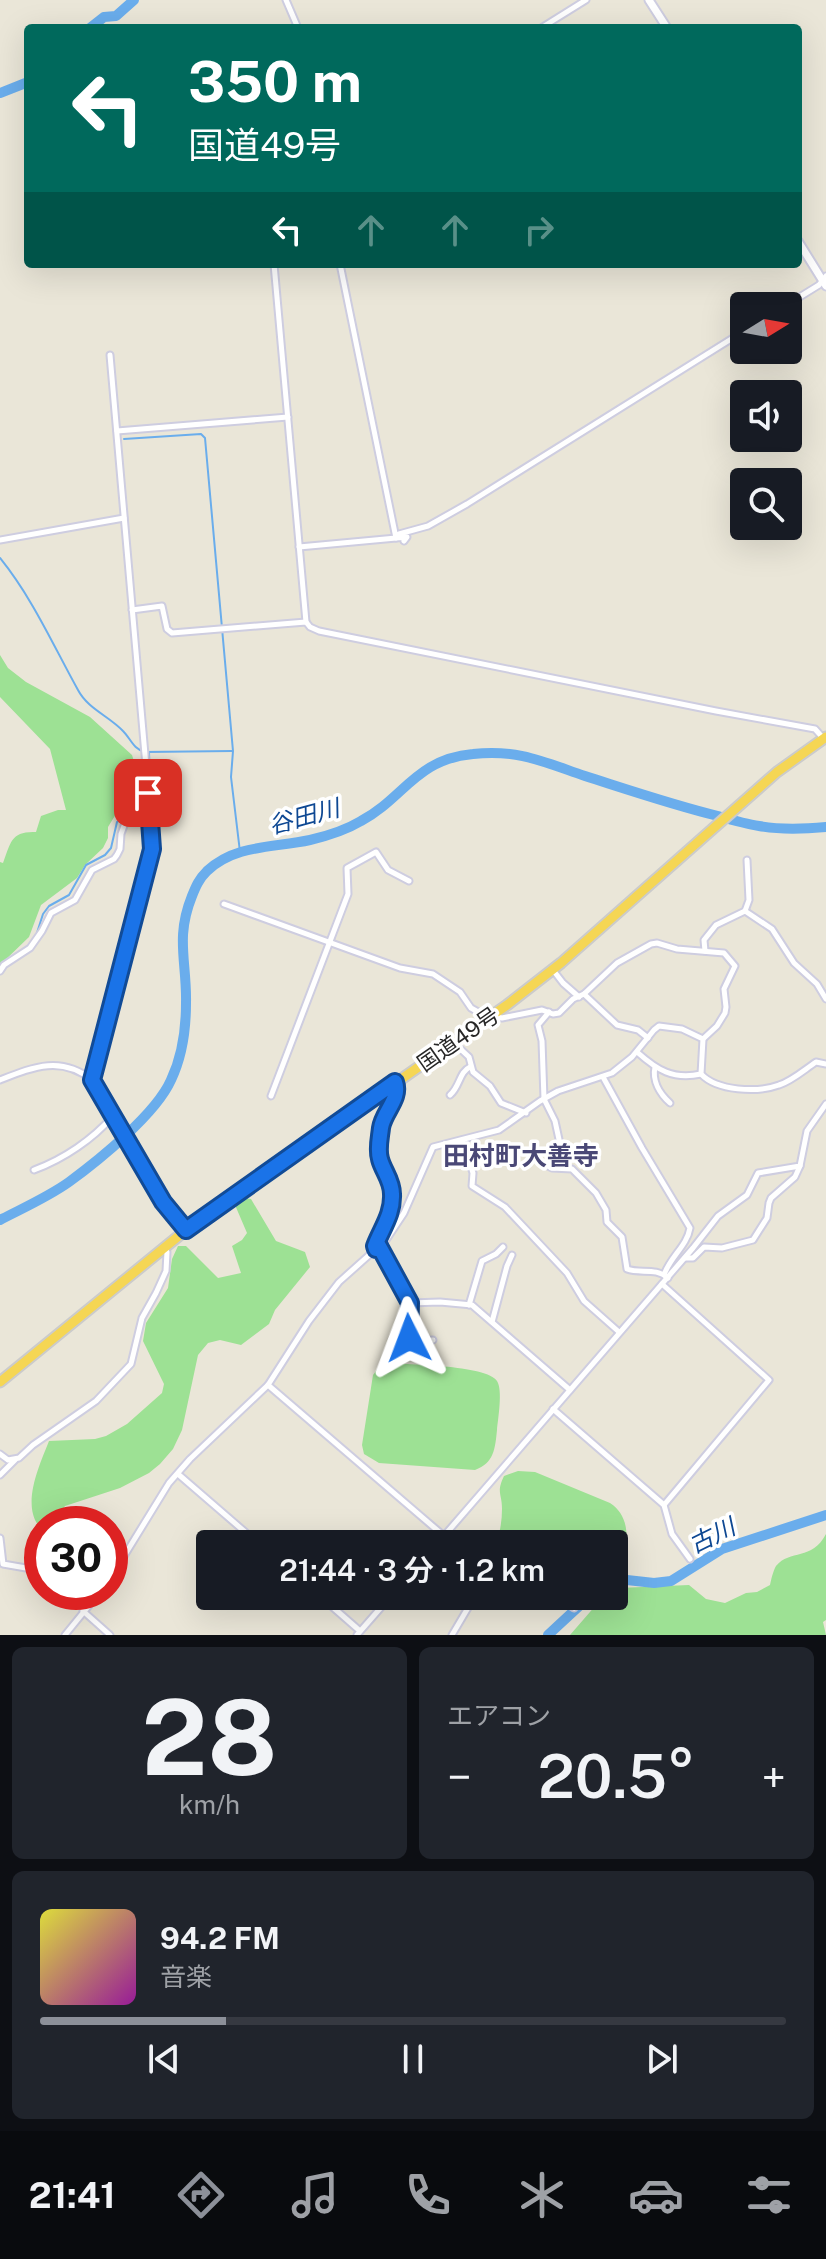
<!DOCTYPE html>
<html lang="ja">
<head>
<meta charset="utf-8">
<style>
	:root { --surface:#171b24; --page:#20242c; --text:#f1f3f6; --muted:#9ea1a6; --line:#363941; --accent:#8c9099 }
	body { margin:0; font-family:"Public Sans","Noto Sans JP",sans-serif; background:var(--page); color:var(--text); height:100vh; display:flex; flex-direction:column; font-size:30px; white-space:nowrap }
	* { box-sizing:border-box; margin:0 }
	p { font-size:26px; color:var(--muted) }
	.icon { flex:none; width:44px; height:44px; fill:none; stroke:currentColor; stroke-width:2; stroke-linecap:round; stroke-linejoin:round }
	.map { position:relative; height:1635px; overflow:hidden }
	.details { display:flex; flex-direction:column; gap:12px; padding:12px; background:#0d0f14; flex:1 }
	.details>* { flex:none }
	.hud { position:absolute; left:24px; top:24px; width:778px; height:244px; border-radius:8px; box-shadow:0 8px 32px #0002; background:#00695c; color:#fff; overflow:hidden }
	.needle { width:52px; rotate:79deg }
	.controls { position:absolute; left:730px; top:292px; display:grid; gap:16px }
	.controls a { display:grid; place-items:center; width:72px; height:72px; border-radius:8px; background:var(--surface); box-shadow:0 8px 32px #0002; font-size:40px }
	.speed { position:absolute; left:24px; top:1506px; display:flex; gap:16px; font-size:40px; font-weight:700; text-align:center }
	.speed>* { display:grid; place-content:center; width:104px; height:104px; border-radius:50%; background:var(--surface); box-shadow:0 8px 32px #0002; line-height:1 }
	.speed .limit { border:12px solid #d22; background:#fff; color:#111 }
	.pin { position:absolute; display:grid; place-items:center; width:68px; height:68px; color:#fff; margin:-34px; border-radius:16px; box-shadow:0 4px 12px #0006 }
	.me { position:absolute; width:88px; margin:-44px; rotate:357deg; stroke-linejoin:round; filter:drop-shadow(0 0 6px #0008) }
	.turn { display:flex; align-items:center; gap:28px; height:168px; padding:0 32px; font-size:36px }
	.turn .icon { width:104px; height:104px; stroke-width:2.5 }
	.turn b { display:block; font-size:56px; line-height:68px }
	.lanes { display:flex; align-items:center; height:76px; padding:0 32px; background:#0003; justify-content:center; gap:40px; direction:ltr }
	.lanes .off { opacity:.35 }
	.big { font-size:60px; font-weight:600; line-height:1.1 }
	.details .card { flex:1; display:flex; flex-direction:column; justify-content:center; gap:12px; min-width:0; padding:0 28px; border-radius:12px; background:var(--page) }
	.details .dial { align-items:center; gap:0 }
	.dial b { font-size:104px; line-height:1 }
	.song { display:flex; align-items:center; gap:24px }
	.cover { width:96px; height:96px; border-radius:12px; background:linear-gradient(135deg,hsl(60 70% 55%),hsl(300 70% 35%)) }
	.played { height:8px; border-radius:4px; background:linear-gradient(90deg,var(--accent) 25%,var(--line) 25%) }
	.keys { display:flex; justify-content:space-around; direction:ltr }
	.heat { display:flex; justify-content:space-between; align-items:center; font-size:44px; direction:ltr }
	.details .tiles { flex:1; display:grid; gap:12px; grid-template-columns:1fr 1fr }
	.card:last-child { grid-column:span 2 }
	.trip { position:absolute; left:196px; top:1530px; width:432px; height:80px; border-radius:8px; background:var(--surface); box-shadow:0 8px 32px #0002; font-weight:600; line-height:80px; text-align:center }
	.menu { display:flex; height:128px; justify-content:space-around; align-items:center; background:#090b0e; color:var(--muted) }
	.menu .icon { width:56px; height:56px }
	.menu .selected { color:var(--accent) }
	.menu b { font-size:36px; color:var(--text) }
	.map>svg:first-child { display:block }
	.green { fill:#9de194 }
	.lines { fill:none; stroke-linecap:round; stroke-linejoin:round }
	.stream { stroke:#6aadec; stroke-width:2 }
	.river { stroke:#6aadec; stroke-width:10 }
	.minor-casing { stroke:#cecde0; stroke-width:9 }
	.tertiary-casing { stroke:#cecde0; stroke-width:11 }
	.trunk-casing { stroke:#cbcbcb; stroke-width:13 }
	.minor { stroke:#fff; stroke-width:5 }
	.tertiary { stroke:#fff; stroke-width:7 }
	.trunk { stroke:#f5d654; stroke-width:9 }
	.route-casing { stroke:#114b97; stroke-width:20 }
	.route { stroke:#1a73e8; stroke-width:14 }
	.labels { text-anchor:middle; stroke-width:7; stroke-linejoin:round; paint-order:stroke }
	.street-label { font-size:22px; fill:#272727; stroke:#fff }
	.water-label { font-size:24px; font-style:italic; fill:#0e4893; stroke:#fff }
	.quarter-label { font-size:26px; font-weight:bold; fill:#4a4876; stroke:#fff }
</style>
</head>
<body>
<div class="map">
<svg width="826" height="1635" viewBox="0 0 826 1635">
	<rect width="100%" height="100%" fill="#eae6d8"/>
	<!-- green -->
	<g class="green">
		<path d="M 0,655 L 8,668 L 26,682 L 90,717 L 132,755 L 137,771 L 127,796 L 108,827 L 108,838 L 103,848 L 85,865 L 77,878 L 41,905 L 29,937 L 0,965 L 0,862 L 3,863 C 11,842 11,831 36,832 L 41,816 L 58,810 L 66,810 L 50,749 L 0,697 Z"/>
		<path d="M 243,1198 L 251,1199 L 276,1241 L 305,1252 L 310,1267 L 275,1310 L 269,1324 L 241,1345 L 220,1340 L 208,1343 L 198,1355 L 182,1430 L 173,1449 L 160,1464 L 149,1473 L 120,1488 L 65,1506 L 53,1524 L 38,1525 C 22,1502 40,1464 49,1441 L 95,1439 L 106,1436 L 127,1424 L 162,1393 L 164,1384 L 143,1341 L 146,1323 L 168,1288 L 172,1259 L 178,1246 L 186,1246 L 218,1278 L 241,1273 L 232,1246 L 242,1240 L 247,1233 L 235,1205 Z"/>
		<path d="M 382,1363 C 402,1364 488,1365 497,1381 C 503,1390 498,1419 497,1430 C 495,1449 494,1463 475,1470 L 379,1463 L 364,1454 L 362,1445 L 373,1375 Z"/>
		<path d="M 518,1471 L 535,1472 L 610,1503 C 625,1513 628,1528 626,1546 L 496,1544 C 500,1533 502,1521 502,1509 C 502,1493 496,1493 504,1476 Z"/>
		<path d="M 826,1534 L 826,1620 L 823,1622 L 826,1635 L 570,1635 L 603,1597 L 614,1596 L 614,1591 L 619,1588 L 689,1585 L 706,1599 L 725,1603 L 746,1593 L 757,1592 L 770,1585 C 771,1580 773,1571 776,1566 C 790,1549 812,1561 826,1534 Z"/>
	</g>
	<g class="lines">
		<!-- stream -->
		<g class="stream">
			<polyline points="124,439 201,434 205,438 233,751 231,777 240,852"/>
			<path d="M 0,558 C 33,599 53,645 78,690 C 88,709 109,716 123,731 C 131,739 133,749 145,752 L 232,751"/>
			<polyline points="149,752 150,785"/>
			<polyline points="136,803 145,788"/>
			<polyline points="36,936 43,914 49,906 69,895 86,865 105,855 111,848 117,822 128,815"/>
			<polyline points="0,965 24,949"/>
		</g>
		<!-- river -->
		<g class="river">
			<polyline points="90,28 104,17 116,16 134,0"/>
			<polyline points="0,93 28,82"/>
			<path d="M 0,1220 C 23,1208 48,1197 69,1182 C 99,1160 156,1114 171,1080 C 182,1057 186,1029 186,1003 C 187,962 175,938 192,896 C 196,886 199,879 207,871 C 236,844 274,848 310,840 C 327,836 346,830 361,821 C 404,798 416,759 473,754 C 518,749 544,762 585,776 C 629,790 673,805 718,816 C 732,820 746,824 759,826 C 781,830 804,829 826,827"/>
			<polyline points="614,1581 627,1580 654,1583 671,1581 722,1549 826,1515"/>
			<polyline points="548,1635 590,1596"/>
		</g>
		<defs>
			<g id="minor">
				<polyline points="286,0 298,28"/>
				<polyline points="541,28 586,0"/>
				<polyline points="274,264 306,622"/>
				<polyline points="340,264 396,538"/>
				<polyline points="785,306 819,285 826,276"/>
				<polyline points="117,431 288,417"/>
				<polyline points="399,534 428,526 467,504 744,331"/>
				<polyline points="0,540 124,518"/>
				<polyline points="299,547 407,537 404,541"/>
				<polyline points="132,610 162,606 167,629 172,633 306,622 310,627 319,631 716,711 815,729 823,738"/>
				<polyline points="224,904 400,968 433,974 460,992 471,1008 487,1017"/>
				<polyline points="745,911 772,929 794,963 817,984 826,999"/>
				<polyline points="705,951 704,940 716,925 745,911 749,900 747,860"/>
				<polyline points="553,970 563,983 579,997"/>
				<polyline points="0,971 4,965 30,948 42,931 51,913 75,900 92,870 114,859 117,855 120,849 121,834 125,823 132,810 148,794"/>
				<polyline points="584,994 617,1025 638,1030 648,1038"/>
				<path d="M 549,1012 L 538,1025 L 542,1041 L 544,1099 L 555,1121 L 560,1144 L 548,1166 L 552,1168 L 572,1169 L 596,1193 L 606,1210 L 607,1222 L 622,1237 L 627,1269 C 640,1274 656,1267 668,1278"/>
				<polyline points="492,1016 502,1018 542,1010 553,1014 559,1013 573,999 584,994 617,963 651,944 657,943 677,949 724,953 735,966 724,989 726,1007 725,1013 717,1026 703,1039"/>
				<polyline points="454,1043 469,1057 473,1072 490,1086 501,1103 526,1113"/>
				<path d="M 637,1052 C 657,1070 673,1080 701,1074"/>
				<path d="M 655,1067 C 652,1081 660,1094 670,1103"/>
				<path d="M 603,1077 L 642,1148 L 690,1228 C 687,1246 670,1257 664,1275"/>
				<path d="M 0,1080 C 33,1067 61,1055 92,1080 L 163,1202 L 185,1229"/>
				<polyline points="92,1080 153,846 110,355"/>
				<path d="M 450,1095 C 460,1087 459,1072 470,1067"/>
				<polyline points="271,1096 348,894 347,868 376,852 388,870 409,881"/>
				<polyline points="462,1140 473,1173 472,1186 505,1207 567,1273 584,1301 619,1332"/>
				<path d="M 34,1170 C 64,1159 93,1139 113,1116"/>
				<polyline points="379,1246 410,1303 440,1302 472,1305 570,1390"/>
				<path d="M 376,1249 L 375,1245 C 382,1229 392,1216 392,1197 C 393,1181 382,1170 379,1155 C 378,1146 379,1133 382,1124 C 385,1109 400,1099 396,1083"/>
				<polyline points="685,1258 693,1258 704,1247 722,1248 753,1240 767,1218 769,1203 771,1198 795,1177 800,1166"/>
				<polyline points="662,1284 769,1380 664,1505"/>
				<polyline points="410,1303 409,1338 413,1341 433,1340"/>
				<polyline points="469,1305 482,1261 496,1254 503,1247"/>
				<polyline points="492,1322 507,1266 512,1255"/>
				<polyline points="268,1385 444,1536"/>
				<polyline points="553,1409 664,1505 672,1534 690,1559"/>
				<polyline points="0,1454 8,1460 19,1458 33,1445 96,1401 131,1364 142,1318 156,1293 166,1271 167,1252 164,1247"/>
				<polyline points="178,1474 259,1544"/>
				<polyline points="0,1475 15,1460"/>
				<polyline points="0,1538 3,1564 26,1568 38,1566"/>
				<polyline points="437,1544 693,1248 718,1216 747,1195 758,1173 800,1166 807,1131 826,1104"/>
				<path d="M 110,1579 L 169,1483 L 190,1459 L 268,1385 L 309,1321 L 339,1282 L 386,1240 L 404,1213 L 433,1147 L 499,1130 L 540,1101 L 558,1091 L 612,1073 L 632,1057 L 654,1030 L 659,1026 L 682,1029 L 703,1039 L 701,1074 C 717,1091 757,1093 779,1085 C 792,1081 804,1070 816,1062 L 826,1064"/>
				<polyline points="320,1596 360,1631"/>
				<polyline points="556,1596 574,1608"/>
				<polyline points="83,1611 110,1635"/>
				<polyline points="65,1635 100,1592"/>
				<polyline points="357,1635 391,1596"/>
				<polyline points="452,1635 475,1596"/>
			</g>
			<g id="tertiary">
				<polyline points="649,0 667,28"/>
				<polyline points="798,241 826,286"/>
			</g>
			<polyline id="trunk" points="0,1382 186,1230 507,1005 561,963 777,772 826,737"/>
		</defs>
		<!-- minor casing -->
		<use href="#minor" class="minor-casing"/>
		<!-- tertiary casing -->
		<use href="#tertiary" class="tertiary-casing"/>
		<!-- trunk casing -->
		<use href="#trunk" class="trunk-casing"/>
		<!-- minor -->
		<use href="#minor" class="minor"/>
		<!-- tertiary -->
		<use href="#tertiary" class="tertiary"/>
		<!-- trunk -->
		<use href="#trunk" class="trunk"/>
	</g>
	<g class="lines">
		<defs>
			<path id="route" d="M 148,793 L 152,849 L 92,1080 L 163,1202 L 186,1230 L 395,1082 C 401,1099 383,1112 381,1128 C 380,1138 377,1149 380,1159 C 383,1171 392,1180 392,1194 C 393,1214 382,1228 375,1246 L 376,1249 L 379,1246 L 410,1303 L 409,1338"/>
		</defs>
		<!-- route casing -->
		<use href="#route" class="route-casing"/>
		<!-- route -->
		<use href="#route" class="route"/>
	</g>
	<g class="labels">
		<!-- street labels -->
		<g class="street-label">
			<text transform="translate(458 1039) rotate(-35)" y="8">国道49号</text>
		</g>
		<!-- water labels -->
		<g class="water-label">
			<text transform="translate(304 817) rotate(-15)" y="8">谷田川</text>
			<text transform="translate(712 1536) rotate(-26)" y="8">古川</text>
		</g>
		<!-- quarter labels -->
		<g class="quarter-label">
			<text x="521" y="1165">田村町大善寺</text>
		</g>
	</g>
</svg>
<div class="controls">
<a><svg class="needle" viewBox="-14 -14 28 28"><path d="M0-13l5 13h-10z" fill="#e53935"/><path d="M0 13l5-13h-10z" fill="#9ea1a6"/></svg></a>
<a><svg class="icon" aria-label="sound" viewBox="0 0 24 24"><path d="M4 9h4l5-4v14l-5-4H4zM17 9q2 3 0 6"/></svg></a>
<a><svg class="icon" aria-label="search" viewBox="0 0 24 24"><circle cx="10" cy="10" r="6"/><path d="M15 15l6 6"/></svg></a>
</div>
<div class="speed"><div class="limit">30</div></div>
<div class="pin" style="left:148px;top:793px;background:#d93025"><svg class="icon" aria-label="arrive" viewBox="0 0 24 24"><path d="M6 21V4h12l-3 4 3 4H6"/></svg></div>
<svg class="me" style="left:409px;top:1338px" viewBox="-20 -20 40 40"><path d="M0-17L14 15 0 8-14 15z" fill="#1a73e8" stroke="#fff" stroke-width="4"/></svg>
<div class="trip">21:44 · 3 分 · 1.2 km</div>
<div class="hud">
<div class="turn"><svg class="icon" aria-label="left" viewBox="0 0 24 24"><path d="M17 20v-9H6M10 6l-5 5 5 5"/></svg><div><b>350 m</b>国道49号</div></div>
<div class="lanes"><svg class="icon" aria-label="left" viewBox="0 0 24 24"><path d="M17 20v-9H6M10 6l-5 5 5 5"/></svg><svg class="icon off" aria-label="ahead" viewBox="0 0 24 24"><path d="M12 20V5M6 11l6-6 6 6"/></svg><svg class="icon off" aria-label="ahead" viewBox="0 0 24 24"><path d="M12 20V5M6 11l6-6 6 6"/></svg><svg class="icon off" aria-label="right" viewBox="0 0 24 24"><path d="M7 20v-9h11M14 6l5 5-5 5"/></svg></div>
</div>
</div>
<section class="details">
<div class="tiles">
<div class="card dial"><b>28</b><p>km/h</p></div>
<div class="card"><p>エアコン</p>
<div class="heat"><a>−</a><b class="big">20.5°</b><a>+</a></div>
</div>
<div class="card">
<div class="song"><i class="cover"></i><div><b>94.2 FM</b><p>音楽</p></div></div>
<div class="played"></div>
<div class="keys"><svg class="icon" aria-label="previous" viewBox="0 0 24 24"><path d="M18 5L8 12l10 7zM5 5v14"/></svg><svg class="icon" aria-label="pause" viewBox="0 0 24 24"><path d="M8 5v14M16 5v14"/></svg><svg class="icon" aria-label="next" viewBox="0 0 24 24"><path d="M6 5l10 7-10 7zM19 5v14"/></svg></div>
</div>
</div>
</section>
<nav class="menu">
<b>21:41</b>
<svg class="icon selected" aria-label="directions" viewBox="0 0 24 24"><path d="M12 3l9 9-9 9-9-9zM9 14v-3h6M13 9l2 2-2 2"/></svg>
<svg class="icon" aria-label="music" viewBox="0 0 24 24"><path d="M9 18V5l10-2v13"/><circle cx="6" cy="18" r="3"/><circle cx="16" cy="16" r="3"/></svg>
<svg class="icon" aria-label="phone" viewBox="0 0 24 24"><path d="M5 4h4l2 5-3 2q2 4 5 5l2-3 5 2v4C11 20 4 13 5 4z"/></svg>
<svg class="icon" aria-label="climate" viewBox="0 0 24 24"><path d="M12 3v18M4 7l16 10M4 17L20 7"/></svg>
<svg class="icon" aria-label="car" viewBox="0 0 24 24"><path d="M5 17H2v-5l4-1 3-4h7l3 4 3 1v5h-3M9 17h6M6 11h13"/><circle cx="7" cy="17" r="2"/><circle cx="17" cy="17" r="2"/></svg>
<svg class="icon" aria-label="filters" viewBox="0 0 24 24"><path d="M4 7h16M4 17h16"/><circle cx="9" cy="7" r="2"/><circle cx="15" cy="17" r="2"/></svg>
</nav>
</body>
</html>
